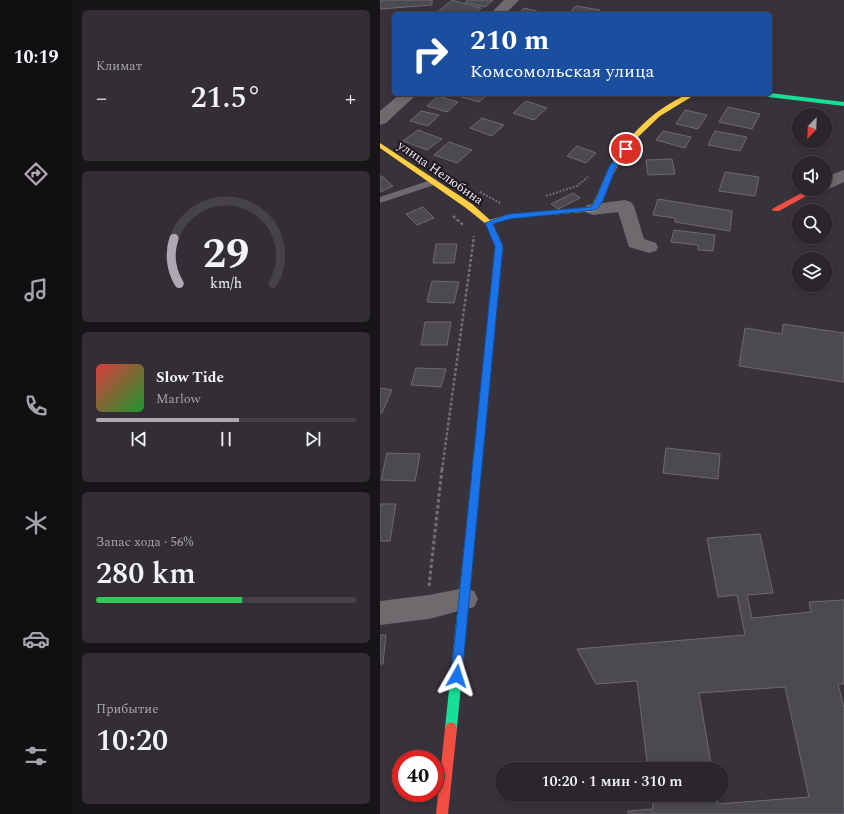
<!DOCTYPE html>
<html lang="ru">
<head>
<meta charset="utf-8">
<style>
	:root { --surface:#2a262c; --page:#322e34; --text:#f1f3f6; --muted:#a5a5a9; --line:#464348; --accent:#afa8b3 }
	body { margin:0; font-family:Spectral,serif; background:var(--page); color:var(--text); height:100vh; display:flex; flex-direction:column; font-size:15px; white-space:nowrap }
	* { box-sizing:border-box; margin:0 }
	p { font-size:13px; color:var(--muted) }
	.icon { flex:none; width:22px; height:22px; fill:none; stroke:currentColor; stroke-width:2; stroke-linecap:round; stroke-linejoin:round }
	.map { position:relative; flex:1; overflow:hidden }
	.drawer { display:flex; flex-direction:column; gap:10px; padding:10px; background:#171518; width:308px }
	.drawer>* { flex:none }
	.banner { position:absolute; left:12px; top:12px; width:380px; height:84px; border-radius:6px; box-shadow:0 2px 6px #0003,0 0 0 1px var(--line); background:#1a4fa0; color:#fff; overflow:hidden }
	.needle { width:26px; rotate:203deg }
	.tools { position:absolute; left:412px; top:108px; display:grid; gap:8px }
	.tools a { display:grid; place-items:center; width:40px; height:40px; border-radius:50%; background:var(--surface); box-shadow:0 2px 6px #0003,0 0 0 1px var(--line); font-size:20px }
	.speed { position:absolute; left:12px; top:750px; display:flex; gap:8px; font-size:20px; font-weight:700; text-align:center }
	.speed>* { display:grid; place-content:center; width:52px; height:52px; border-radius:50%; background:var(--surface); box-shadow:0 2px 6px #0003,0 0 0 1px var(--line); line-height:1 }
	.speed .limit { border:6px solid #d22; background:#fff; color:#111 }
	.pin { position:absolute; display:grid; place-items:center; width:34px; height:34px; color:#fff; margin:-17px; border:2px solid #fff; border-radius:50%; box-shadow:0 1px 4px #0007 }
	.me { position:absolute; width:44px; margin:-22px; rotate:6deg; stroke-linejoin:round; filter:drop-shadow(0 0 3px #0008) }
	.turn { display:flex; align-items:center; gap:14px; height:84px; padding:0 12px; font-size:18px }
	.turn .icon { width:52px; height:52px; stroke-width:2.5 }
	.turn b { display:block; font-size:28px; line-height:34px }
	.big { font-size:30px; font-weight:600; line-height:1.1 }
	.drawer .card { flex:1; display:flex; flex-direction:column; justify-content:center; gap:6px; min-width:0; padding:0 14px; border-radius:6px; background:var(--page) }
	.drawer .dial { align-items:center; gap:0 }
	.dial svg { height:104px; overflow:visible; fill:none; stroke:var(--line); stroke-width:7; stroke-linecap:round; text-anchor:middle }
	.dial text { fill:var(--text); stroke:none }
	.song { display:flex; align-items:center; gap:12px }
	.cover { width:48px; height:48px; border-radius:6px; background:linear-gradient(135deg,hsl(0 70% 55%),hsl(130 70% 35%)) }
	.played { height:4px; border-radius:2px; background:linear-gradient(90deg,var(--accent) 55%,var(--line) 55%) }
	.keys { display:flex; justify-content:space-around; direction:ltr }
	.heat { display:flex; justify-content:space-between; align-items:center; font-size:22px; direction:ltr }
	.charge { height:6px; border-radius:3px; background:linear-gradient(90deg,#34c759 56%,var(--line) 0) }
	.trip { position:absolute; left:115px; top:762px; width:234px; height:40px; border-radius:20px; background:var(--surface); box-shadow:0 2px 6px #0003,0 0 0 1px var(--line); font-weight:600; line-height:40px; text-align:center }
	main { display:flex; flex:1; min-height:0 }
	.tabs { display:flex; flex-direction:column; width:72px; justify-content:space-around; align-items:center; background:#110f12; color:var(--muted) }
	.tabs .icon { width:28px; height:28px }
	.tabs .current { color:var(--accent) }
	.tabs b { font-size:18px; color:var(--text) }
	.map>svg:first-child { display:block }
	.building { fill:#4c4950; stroke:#6d6972 }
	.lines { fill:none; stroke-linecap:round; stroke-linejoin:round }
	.path-far2 { stroke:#726e72; stroke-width:2; stroke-dasharray:2 1.5; stroke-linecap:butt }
	.path-far1 { stroke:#726e72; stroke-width:2.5; stroke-dasharray:3 2; stroke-linecap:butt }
	.path { stroke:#726e72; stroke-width:3; stroke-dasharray:3.5 2.5; stroke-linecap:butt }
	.lane { fill:#6e6a6e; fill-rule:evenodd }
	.street { fill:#6e6a6e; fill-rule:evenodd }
	.fast { fill:#16e098; fill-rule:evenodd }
	.slow { fill:#ffcf43; fill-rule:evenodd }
	.jam { fill:#f24e42; fill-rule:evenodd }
	.route { fill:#1a73e8; stroke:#114b97 }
	.labels { text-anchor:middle; stroke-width:4; stroke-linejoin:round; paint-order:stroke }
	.street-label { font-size:13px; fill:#efe8f4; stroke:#1d1820 }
</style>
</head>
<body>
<main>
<nav class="tabs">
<b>10:19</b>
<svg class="icon current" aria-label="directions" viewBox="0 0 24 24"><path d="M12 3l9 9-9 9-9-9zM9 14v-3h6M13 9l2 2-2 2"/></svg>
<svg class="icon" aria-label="music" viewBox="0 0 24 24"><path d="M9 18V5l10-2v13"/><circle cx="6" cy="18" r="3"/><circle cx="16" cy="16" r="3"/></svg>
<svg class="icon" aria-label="phone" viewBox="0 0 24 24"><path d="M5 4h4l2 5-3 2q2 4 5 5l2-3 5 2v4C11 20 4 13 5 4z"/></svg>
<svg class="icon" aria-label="climate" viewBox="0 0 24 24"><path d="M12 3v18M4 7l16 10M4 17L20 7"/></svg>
<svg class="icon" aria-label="car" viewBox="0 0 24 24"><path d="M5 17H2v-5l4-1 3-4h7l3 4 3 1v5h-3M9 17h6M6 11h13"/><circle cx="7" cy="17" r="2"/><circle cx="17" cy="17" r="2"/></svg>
<svg class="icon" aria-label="filters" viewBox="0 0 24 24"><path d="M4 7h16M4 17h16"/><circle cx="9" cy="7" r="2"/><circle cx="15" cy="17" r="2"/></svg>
</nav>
<section class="drawer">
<div class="card"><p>Климат</p>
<div class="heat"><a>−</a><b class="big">21.5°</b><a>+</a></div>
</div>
<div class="card dial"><svg viewBox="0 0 100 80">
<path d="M14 69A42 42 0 1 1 86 69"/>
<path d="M14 69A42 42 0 0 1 10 34" stroke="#afa8b3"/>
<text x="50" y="56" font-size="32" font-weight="700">29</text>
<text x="50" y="72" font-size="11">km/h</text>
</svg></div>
<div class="card">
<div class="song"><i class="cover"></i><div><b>Slow Tide</b><p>Marlow</p></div></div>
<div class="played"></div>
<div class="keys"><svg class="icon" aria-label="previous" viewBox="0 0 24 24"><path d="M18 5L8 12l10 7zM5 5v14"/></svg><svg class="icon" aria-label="pause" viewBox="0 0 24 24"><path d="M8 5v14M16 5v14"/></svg><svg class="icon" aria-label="next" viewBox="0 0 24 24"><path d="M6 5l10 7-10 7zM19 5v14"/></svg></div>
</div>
<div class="card"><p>Запас хода · 56%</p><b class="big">280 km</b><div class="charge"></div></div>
<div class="card"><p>Прибытие</p><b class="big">10:20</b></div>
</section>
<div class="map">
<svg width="464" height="814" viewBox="0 0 464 814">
	<rect width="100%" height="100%" fill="#38323b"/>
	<!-- building -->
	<g class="building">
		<polygon points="0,0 52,0 52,5 0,9"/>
		<polygon points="72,0 101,8 93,14 55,14"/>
		<polygon points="87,0 113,0 105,7 85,2"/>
		<polygon points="196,6 220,10 216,14 189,13"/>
		<polygon points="144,8 165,13 138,14"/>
		<polygon points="71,94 103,94 107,95 99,102"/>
		<polygon points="58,96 78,102 67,112 47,106"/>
		<polygon points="146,101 167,108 154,120 133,113"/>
		<polygon points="348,107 380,114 372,129 339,122"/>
		<polygon points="305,110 327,115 318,129 296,124"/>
		<polygon points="41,111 59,115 48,126 30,121"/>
		<polygon points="102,118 124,125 112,136 90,128"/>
		<polygon points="38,130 62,139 47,150 23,141"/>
		<polygon points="283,131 311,137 305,148 276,140"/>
		<polygon points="335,131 367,137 360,151 328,145"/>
		<polygon points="69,142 92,150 77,163 54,155"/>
		<polygon points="197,146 216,153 206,163 187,156"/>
		<polygon points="292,159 295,174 268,175 266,160"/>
		<polygon points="345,172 379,177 375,196 339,191"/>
		<polygon points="0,176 2,176 13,186 0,192"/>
		<polygon points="193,193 200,198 178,209 171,204"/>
		<polygon points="278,199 352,211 350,231 295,222 295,218 273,215"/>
		<polygon points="43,207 54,218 37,225 26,214"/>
		<polygon points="294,230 335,235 333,251 318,250 318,245 291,242"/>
		<polygon points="56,244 77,244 74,263 53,263"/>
		<polygon points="52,281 79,282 74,303 47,302"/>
		<polygon points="45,322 71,322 67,345 41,345"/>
		<polygon points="403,324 464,333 464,382 359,366 365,328 402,334"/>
		<polygon points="36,368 66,369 61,387 31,385"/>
		<polygon points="0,388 12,390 2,413 0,413"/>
		<polygon points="286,448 340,454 338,479 283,473"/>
		<polygon points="7,453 40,454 35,481 1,480"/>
		<polygon points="0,504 16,504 10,541 0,541"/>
		<polygon points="380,534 393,593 367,595 372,618 431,612 429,602 464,600 464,684 458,684 464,708 464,814 248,814 248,811 273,809 272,795 336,795 338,804 429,797 405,687 319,693 332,769 268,769 257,681 216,684 197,649 365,635 357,595 338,597 327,538"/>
		<polygon points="0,635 6,635 3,664 0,664"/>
	</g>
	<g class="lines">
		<!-- path-far2 -->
		<g class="path-far2">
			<polyline points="100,192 120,203"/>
			<polyline points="166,196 197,186 208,177"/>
		</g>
		<!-- path-far1 -->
		<g class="path-far1">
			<polyline points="73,216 83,225"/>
			<polyline points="62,470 94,236"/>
		</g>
		<!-- path -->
		<polyline class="path" points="49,586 62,469"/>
		<!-- lane -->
		<polygon class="lane" points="54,179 58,182 57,184 0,203 0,197"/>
		<!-- street -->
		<g class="street">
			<polygon points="124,0 139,0 125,14 110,14"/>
			<polygon points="20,94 37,94 6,123 0,125 0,111"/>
			<path d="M 464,170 L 464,182 C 457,185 451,189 444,189 L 445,177 Z"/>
			<polygon points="245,200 251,202 254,206 264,239 276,243 278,247 276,251 269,253 249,247 238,212 213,215 207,213 204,209 207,205"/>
			<polygon points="85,588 94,591 98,599 94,607 49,619 0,625 0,601 49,595"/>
		</g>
		<!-- fast -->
		<g class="fast">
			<polygon points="390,93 464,102 464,106 379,96 376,94"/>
			<polygon points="88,552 92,553 93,556 77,728 75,732 71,734 67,732 65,728 83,556 84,553"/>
		</g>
		<!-- slow -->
		<path class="slow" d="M 308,94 L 316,94 L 280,116 L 259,136 L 237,167 L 216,211 L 130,218 L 113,224 L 123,246 L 120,277 L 116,280 L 112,277 L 115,246 L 106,224 L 86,208 L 0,148 L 0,143 L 92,204 L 110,220 L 129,214 L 211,207 C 218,195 222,181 229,168 C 247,136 274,109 308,94 Z"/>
		<!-- jam -->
		<g class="jam">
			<polygon points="429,189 439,189 399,211 393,211 392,209"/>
			<polygon points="116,274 120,277 93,556 92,559 88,560 84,559 83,556 112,277"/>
			<polygon points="71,722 75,724 77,728 68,814 56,814 65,728 67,724"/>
		</g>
	</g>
	<!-- route -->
	<polygon class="route" points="244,147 250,149 236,167 223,201 216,210 130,219 113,224 123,246 82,676 81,680 77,681 73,680 71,676 115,246 105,223 129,214 211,207 215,201 229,167"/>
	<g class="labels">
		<!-- street labels -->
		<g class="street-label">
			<text transform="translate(61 172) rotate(35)" y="5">улица Нелюбина</text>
		</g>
	</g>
</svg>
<div class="tools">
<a><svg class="needle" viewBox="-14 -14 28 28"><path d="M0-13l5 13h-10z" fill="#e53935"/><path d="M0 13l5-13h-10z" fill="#a5a5a9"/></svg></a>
<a><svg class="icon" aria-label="sound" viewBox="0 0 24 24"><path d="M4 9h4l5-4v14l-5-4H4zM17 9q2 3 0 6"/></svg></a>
<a><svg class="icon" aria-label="search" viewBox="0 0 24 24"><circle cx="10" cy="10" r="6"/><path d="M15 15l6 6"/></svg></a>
<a><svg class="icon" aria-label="layers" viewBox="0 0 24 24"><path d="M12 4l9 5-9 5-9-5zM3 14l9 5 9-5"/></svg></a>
</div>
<div class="speed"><div class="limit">40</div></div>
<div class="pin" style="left:246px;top:149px;background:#d93025"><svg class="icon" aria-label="arrive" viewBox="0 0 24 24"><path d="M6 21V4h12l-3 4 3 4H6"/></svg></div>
<svg class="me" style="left:77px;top:676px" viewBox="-20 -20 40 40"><path d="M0-17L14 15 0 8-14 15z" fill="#1a73e8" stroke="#fff" stroke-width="4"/></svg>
<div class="trip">10:20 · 1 мин · 310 m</div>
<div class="banner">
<div class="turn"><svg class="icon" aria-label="right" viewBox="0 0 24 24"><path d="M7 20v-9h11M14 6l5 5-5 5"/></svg><div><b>210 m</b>Комсомольская улица</div></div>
</div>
</div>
</main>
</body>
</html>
